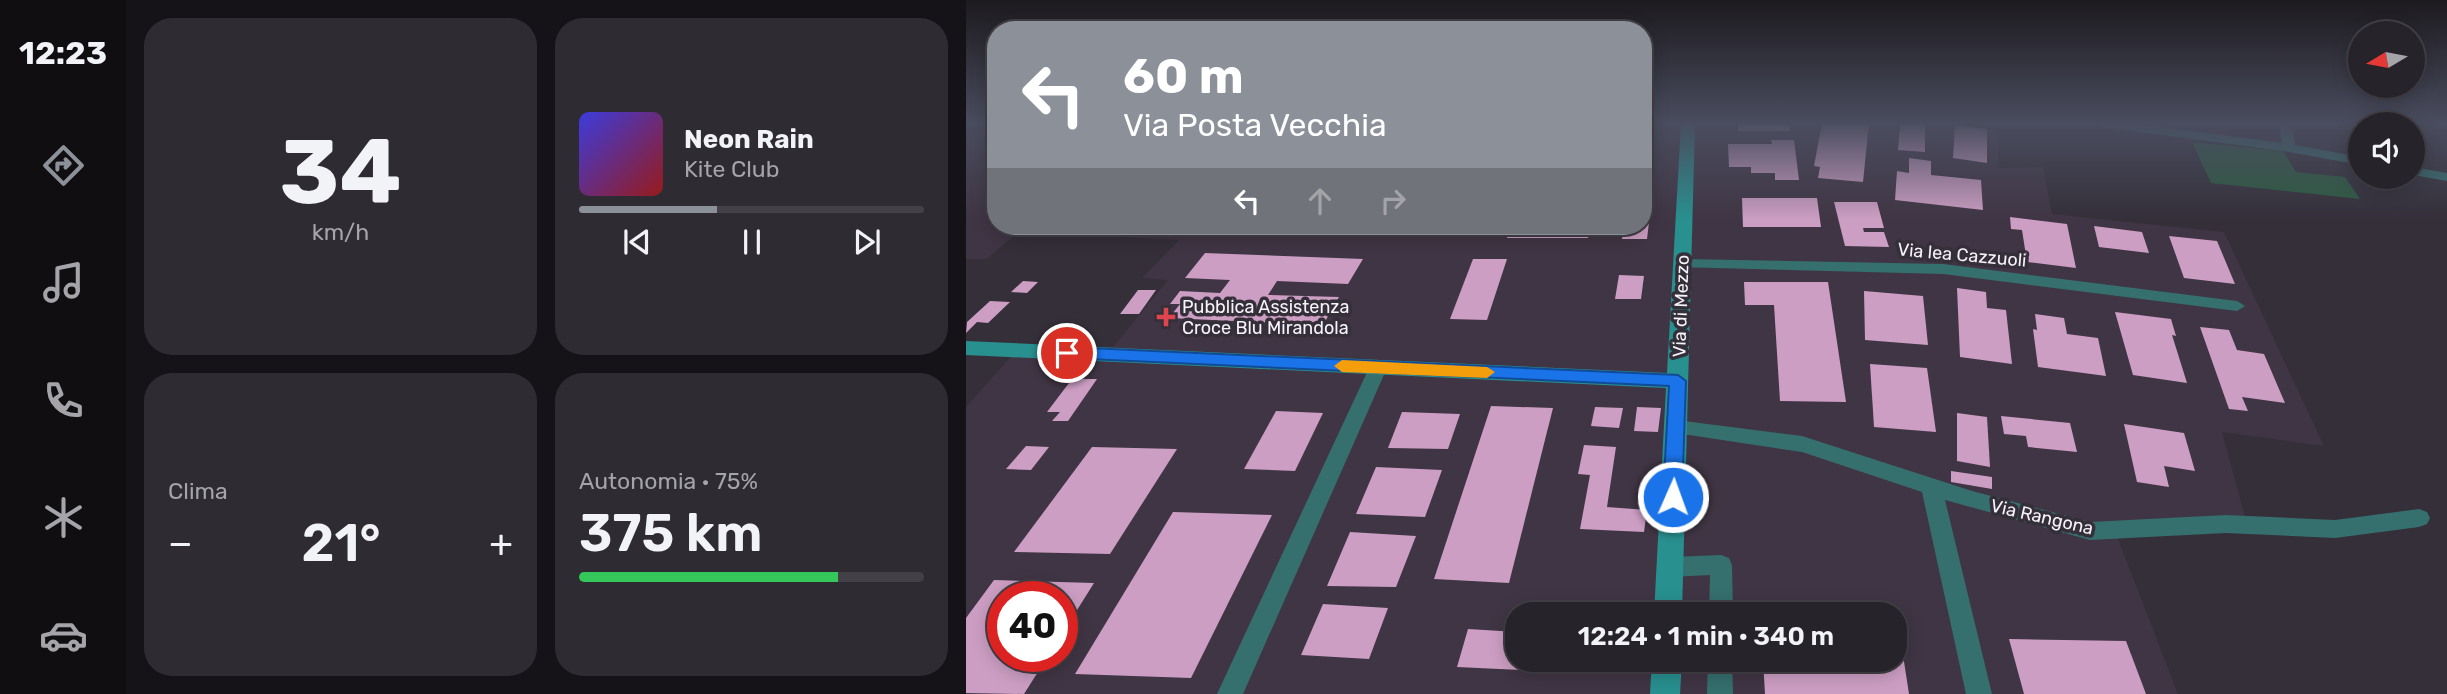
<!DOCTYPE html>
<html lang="it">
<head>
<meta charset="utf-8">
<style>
	:root { --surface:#27232b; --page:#2f2b33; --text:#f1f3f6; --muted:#a4a4a9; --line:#434047; --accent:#8c9099 }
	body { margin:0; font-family:Rubik,sans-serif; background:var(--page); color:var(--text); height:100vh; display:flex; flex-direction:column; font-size:26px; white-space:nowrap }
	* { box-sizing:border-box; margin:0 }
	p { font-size:23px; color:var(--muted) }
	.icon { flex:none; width:38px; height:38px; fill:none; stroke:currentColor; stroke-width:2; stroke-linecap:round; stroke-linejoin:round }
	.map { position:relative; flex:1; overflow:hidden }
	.panel { display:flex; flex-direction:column; gap:18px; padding:18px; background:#151318; width:840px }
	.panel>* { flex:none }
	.banner { position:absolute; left:21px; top:21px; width:665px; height:214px; border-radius:28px; box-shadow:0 4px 18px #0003,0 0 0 2px var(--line); background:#8c9099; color:#fff; overflow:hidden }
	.needle { width:46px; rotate:260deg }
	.tools { position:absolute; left:1382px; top:21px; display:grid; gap:14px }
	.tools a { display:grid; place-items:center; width:77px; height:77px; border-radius:50%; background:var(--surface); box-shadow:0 4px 18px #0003,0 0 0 2px var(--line); font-size:35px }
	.speed { position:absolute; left:21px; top:581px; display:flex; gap:14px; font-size:35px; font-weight:700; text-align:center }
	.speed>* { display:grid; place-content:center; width:91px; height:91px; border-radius:50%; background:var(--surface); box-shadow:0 4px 18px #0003,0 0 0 2px var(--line); line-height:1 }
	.speed .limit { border:10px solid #d22; background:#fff; color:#111 }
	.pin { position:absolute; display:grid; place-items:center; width:60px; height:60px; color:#fff; margin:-30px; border:4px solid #fff; border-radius:50%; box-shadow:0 2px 7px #0007 }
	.me { position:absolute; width:77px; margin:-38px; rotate:2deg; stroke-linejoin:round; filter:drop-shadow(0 0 5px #0008) }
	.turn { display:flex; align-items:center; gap:24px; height:147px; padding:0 21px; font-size:32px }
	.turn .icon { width:91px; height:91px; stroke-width:2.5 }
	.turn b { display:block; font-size:49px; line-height:60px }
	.lanes { display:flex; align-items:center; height:66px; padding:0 21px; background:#0003; justify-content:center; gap:35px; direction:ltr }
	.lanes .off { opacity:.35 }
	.big { font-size:52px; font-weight:600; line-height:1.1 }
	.panel .card { flex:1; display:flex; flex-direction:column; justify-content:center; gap:10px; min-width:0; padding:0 24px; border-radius:28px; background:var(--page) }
	.panel .dial { align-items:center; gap:0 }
	.dial b { font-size:91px; line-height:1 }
	.song { display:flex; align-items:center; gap:21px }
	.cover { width:84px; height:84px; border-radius:10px; background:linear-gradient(135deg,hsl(240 70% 55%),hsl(0 70% 35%)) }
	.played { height:7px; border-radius:4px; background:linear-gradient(90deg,var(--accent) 40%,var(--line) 40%) }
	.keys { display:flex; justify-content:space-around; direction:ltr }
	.heat { display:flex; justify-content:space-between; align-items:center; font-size:38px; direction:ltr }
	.charge { height:10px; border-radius:5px; background:linear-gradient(90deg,#34c759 75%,var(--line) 0) }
	.panel .tiles { flex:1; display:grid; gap:18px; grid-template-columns:repeat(2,1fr) }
	.trip { position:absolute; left:539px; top:602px; width:402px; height:70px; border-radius:28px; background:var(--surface); box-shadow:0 4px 18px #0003,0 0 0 2px var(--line); font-weight:600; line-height:70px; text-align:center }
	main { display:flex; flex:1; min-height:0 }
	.menu { display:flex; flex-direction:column; width:126px; justify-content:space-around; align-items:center; background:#100e11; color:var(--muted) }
	.menu .icon { width:49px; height:49px }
	.menu .current { color:var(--accent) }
	.menu b { font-size:32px; color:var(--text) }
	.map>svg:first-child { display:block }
	.industrial { fill:#403544; fill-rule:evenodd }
	.green { fill:#2b5c3f }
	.building { fill:#cc9ec3 }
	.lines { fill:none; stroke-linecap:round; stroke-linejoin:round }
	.street { fill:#356f6e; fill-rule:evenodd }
	.secondary { fill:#28908f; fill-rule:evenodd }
	.route { fill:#1a73e8; stroke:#114b97; stroke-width:2 }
	.slow { fill:#f59e0b }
	.health-dot { fill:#e0444e; stroke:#342f39; stroke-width:2.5 }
	.labels { text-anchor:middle; stroke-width:7; stroke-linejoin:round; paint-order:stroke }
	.street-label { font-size:18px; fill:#f6f3fa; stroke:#342f39 }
	.poi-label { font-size:18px; fill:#f6f3fa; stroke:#342f39; text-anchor:start }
</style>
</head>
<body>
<main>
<nav class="menu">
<b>12:23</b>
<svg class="icon current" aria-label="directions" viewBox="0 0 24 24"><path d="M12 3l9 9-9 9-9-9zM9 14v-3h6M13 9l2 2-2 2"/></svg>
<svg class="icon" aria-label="music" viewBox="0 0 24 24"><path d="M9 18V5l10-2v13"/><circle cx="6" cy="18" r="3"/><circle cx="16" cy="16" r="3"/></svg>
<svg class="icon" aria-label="phone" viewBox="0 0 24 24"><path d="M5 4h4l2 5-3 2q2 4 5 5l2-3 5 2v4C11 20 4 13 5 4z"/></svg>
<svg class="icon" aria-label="climate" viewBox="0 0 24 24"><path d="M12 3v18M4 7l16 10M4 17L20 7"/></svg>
<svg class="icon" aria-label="car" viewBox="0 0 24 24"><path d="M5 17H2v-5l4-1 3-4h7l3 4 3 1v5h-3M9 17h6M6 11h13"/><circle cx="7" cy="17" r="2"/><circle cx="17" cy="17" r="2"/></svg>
</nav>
<section class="panel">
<div class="tiles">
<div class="card dial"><b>34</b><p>km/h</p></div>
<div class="card">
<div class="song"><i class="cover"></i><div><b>Neon Rain</b><p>Kite Club</p></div></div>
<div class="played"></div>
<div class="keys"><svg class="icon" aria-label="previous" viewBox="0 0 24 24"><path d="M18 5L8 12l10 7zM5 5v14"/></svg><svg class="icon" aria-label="pause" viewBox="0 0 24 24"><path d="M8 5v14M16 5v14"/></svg><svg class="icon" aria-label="next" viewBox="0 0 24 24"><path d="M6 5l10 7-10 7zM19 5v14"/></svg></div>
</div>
<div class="card"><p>Clima</p>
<div class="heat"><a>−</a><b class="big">21°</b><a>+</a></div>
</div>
<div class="card"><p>Autonomia · 75%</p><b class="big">375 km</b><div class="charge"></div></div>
</div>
</section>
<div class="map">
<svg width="1481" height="694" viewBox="0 0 1481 694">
	<rect width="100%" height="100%" fill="#342f39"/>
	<!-- industrial -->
	<g class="industrial">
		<polygon points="0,123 30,123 30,226 59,226 21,259 0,259"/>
		<path d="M 677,123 L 1033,123 L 1032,168 L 1077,167 L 1086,214 L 1258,232 L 1358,446 L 1256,432 L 1283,531 L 1149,531 L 1212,694 L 0,694 L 0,407 L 47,354 L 138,358 L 202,280 L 176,278 L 213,240 L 152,237 L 162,226 L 677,226 ZM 37,597 L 96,597 L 96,656 L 37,656 ZM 551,614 L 929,614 L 929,660 L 551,660 Z"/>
	</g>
	<!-- green -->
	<polygon class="green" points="1226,142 1317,151 1330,172 1379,177 1394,199 1245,183"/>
	<!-- building -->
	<g class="building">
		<polygon points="772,123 823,123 824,131 772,131"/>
		<polygon points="856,123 903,123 897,182 852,178 854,167 848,166"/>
		<polygon points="934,123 959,123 959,152 932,150"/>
		<polygon points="989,125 1021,129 1021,163 987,158"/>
		<polygon points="805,140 828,140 833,180 809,180 809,173 785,173 785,167 763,167 762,144 806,144"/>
		<polygon points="943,158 965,161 965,175 1015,180 1017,210 929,200 931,171 943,173"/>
		<polygon points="776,198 851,198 855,227 777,227"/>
		<polygon points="868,202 911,202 918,228 897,228 898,232 918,232 923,247 879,246"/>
		<polygon points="677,214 684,214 681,239 656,239 658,226 677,226"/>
		<polygon points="1044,217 1101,224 1110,268 1061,262 1056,230 1045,229"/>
		<polygon points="544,226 624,226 622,238 541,238"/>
		<polygon points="1128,226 1176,232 1183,253 1133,247"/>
		<polygon points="1203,236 1251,241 1269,284 1218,278"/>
		<polygon points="239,253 397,259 382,284 311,281 302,295 373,297 357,325 203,318 214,304 204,304 214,291 254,293 264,280 219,278"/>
		<polygon points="507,259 541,259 521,320 484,319"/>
		<polygon points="653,275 678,276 675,299 649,299"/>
		<polygon points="57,281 72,282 61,293 45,292"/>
		<polygon points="778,282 862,282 880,402 814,401 808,305 779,305"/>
		<polygon points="991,288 1020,292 1021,308 1040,310 1046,364 994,357"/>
		<polygon points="172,290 190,290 173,314 154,314"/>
		<polygon points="898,291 957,296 962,345 899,340"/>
		<polygon points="24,301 44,302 22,323 11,322 0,333 1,322"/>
		<polygon points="1149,312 1205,319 1210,336 1206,335 1221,383 1167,375"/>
		<polygon points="1069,314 1098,318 1101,334 1132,338 1140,376 1072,367 1067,329 1071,330"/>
		<polygon points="1234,327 1263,330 1271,350 1298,354 1319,403 1276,397 1282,411 1263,409"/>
		<polygon points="904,364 961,368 970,432 908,427"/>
		<polygon points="106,379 131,379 102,421 86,421 94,412 81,412"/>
		<polygon points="525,406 587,408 543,583 468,579"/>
		<polygon points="629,407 657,408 653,428 625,426"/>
		<polygon points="671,407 695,408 692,432 668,431"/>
		<polygon points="310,411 357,413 329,471 278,469"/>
		<polygon points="436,412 494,414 482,449 422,448"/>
		<polygon points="991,413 1021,417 1024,467 991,461"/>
		<polygon points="1035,416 1104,423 1111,452 1062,447 1060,436 1038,434"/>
		<polygon points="1158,424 1218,433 1229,471 1198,466 1203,487 1171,482"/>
		<polygon points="618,445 650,447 641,507 681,510 678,532 614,529 624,475 612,474"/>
		<polygon points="60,446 83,447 65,470 40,469"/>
		<polygon points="126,447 211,449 144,554 48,552"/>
		<polygon points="410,467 476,470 459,517 390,514"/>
		<polygon points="985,471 1026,477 1026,489 985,482"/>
		<polygon points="207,512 306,515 225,678 109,674"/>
		<polygon points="384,532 450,536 430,587 361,586"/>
		<polygon points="28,580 128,583 96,634 96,597 37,597 37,656 82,656 58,694 0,693 0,618"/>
		<polygon points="357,604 422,608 403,659 335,655"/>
		<polygon points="502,629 551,632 551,660 619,660 617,673 491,667"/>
		<polygon points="1043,639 1160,641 1180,694 1058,694"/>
		<polygon points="929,641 935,642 943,694 799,694 797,660 929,660"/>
	</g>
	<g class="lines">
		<!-- street -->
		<g class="street">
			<polygon points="1131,123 1164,123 1316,143 1313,123 1325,123 1329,145 1395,157 1395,165 1323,152 1137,127"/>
			<polygon points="1447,167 1481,173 1481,181 1447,175"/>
			<polygon points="717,259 977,264 1271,301 1279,306 1271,311 977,274 711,267 709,264"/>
			<polygon points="412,362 418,363 421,368 277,694 251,694 403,368 406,363"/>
			<polygon points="710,420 836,436 1006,491 1124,522 1260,515 1369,520 1453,509 1461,512 1464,518 1461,524 1453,527 1369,538 1260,533 1124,540 979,500 1026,694 1000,694 956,492 836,452 703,432 700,427 703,422"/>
			<polygon points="755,555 763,558 766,565 767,614 743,614 744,575 704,577 696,574 693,567 696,560 704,557"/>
			<polygon points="742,660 766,660 767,694 741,694"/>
		</g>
		<!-- secondary -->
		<g class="secondary">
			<polygon points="715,123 729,123 716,614 688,614 700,388 0,355 0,341 701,373"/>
			<polygon points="686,660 716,660 714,694 684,694"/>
		</g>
	</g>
	<!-- sky -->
	<linearGradient id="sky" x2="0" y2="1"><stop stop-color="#1d1a1f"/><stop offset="0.56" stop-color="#4a4d5f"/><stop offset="1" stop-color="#4a4d5f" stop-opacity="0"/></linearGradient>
	<rect width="1481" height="220" fill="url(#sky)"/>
	<!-- route -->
	<polygon class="route" points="101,347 712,375 720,381 716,497 714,503 707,505 700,503 697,497 703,386 101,358 93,353"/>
	<!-- slow -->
	<polygon class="slow" points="376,360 521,367 529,372 521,378 376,372 368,366"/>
	<!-- markers -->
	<path class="health-dot" d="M196.5 306.5h7v7h7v7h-7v7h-7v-7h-7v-7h7z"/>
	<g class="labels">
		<!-- street labels -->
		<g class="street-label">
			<text transform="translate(996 255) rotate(5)" y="6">Via lea Cazzuoli</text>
			<text transform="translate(715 306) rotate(-88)" y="6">Via di Mezzo</text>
			<text transform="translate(1076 517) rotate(13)" y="6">Via Rangona</text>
		</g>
		<!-- poi labels -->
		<g class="poi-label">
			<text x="216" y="313">Pubblica Assistenza<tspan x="216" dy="21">Croce Blu Mirandola</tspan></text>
		</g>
	</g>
</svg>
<div class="tools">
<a><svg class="needle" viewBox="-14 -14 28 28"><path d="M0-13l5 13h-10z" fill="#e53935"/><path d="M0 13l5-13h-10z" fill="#a4a4a9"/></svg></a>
<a><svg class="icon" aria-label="sound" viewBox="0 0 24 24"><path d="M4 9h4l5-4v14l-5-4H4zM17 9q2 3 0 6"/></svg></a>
</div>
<div class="speed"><div class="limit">40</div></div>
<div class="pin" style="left:101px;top:353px;background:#d93025"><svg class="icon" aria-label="arrive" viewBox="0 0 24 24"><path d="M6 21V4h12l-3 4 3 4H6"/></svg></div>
<svg class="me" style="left:707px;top:497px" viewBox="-20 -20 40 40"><circle r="17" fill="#1a73e8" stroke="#fff" stroke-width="3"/><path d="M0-11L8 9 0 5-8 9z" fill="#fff"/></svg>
<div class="trip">12:24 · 1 min · 340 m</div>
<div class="banner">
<div class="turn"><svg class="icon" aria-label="left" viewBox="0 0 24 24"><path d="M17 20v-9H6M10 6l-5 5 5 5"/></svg><div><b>60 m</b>Via Posta Vecchia</div></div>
<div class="lanes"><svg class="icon" aria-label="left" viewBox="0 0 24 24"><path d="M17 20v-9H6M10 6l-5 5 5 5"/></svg><svg class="icon off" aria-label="ahead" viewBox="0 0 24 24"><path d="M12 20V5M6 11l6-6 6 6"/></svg><svg class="icon off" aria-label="right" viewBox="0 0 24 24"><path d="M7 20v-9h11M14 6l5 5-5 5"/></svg></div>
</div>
</div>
</main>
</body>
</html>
